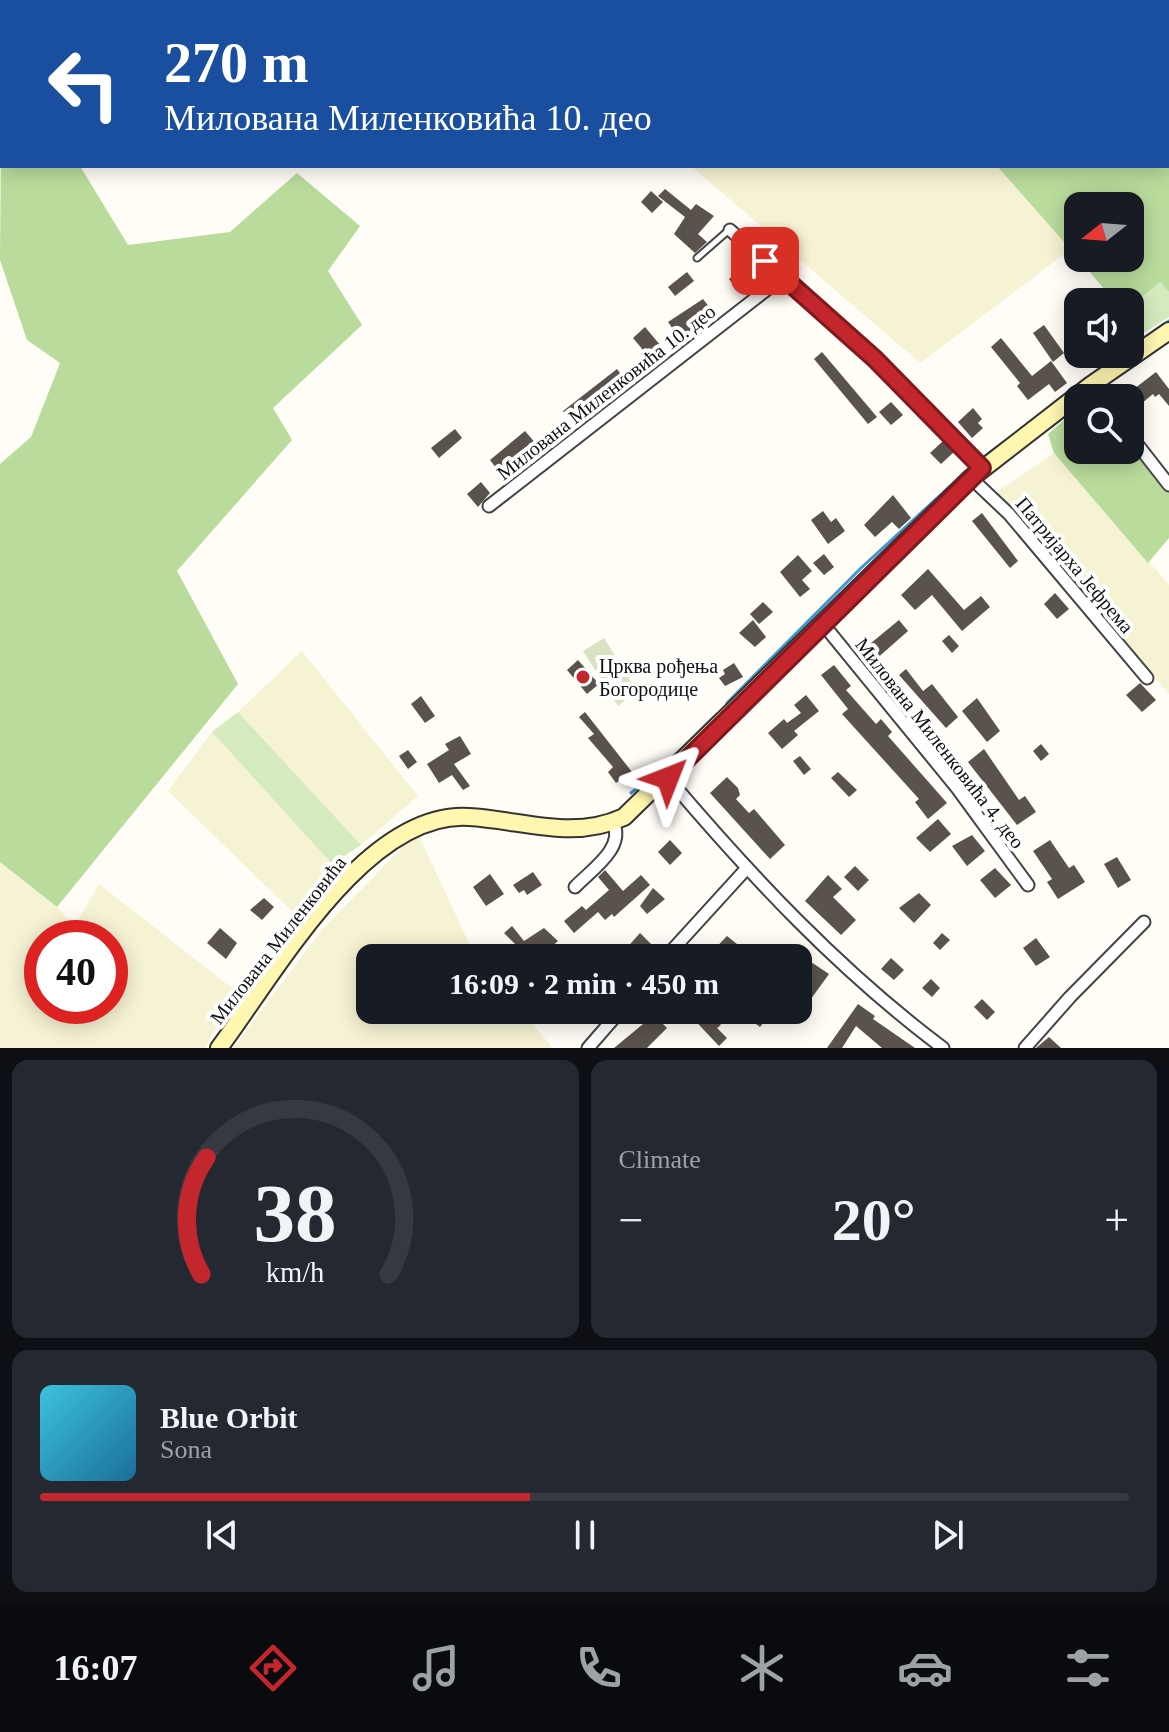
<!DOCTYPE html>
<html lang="en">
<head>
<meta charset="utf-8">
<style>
	:root { --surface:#171b24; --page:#242831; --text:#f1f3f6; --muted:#9ea1a6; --line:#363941; --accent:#c4262e }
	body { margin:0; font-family:"Times New Roman",serif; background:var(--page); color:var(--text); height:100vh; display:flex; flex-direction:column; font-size:30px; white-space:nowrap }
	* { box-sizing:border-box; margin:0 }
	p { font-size:26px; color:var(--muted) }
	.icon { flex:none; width:44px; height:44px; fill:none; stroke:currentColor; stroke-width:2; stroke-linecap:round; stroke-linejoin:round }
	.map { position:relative; height:1048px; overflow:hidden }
	.panel { display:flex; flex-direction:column; gap:12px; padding:12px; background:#0d0f14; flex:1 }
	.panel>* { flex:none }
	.banner { position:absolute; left:0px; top:0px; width:1170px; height:168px; box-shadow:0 4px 20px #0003; background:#1a4fa0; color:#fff; overflow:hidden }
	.needle { width:52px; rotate:253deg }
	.buttons { position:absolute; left:1064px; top:192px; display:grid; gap:16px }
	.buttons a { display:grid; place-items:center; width:80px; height:80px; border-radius:16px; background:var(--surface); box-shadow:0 4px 20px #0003; font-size:40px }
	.speed { position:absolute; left:24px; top:920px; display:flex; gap:16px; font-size:40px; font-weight:700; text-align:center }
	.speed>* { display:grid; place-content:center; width:104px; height:104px; border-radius:50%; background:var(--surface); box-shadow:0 4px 20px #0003; line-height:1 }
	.speed .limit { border:12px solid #d22; background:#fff; color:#111 }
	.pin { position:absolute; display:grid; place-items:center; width:68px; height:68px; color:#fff; margin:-34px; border-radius:16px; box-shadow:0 4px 12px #0006 }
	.me { position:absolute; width:88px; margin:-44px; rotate:45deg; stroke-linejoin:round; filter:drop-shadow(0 0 6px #0008) }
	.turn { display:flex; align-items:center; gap:28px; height:168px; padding:0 32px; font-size:36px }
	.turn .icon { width:104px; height:104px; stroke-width:2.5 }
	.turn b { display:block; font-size:56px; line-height:68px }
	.big { font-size:60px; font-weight:800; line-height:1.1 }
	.panel .tile { flex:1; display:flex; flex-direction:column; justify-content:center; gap:12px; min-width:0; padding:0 28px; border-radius:16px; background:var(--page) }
	.panel .dial { align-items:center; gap:0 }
	.dial svg { height:208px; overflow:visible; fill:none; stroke:var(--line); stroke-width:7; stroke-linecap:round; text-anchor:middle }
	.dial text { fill:var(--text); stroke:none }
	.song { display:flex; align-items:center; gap:24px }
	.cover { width:96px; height:96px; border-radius:12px; background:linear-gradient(135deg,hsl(190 70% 55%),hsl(200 70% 35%)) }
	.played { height:8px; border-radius:4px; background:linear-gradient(90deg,var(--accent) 45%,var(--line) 45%) }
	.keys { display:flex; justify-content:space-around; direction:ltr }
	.heat { display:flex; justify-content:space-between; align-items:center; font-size:44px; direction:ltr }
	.panel .tiles { flex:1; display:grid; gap:12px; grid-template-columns:1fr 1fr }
	.tile:last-child { grid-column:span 2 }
	.trip { position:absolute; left:356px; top:944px; width:456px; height:80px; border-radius:16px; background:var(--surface); box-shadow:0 4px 20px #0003; font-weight:800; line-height:80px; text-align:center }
	.dock { display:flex; height:128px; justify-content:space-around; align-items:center; background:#090b0e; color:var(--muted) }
	.dock .icon { width:56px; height:56px }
	.dock .selected { color:var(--accent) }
	.dock b { font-size:36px; color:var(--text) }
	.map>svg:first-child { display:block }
	.farmland { fill:#f6f3d4; fill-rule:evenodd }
	.green { fill:#d5ebbd }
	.forest { fill:#b9dc9c }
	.cemetery { fill:#d9e3c4 }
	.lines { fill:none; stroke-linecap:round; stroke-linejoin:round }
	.stream { stroke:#3f96cf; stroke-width:3 }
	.building { fill:#5a524d }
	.lane-casing { stroke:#444; stroke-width:9 }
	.street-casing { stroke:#444; stroke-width:15 }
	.secondary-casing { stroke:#333; stroke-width:20 }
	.lane { stroke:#fff; stroke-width:5 }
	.street { stroke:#fff; stroke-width:11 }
	.secondary { stroke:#fff6b0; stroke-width:16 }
	.route-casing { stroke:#7f191e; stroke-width:20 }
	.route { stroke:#c4262e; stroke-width:14 }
	.poi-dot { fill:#c4262e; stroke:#fff; stroke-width:3 }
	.labels { text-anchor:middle; stroke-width:8; stroke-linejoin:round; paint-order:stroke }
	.street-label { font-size:20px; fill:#111; stroke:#fff }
	.poi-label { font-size:20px; fill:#111; stroke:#fff; text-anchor:start }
</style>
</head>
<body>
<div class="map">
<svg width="1169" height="1048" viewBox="0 0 1169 1048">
	<rect width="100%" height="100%" fill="#fffdf5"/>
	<!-- farmland -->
	<g class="farmland">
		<polygon points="656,0 1067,0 654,2"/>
		<polygon points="691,166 997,166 1071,249 920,363"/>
		<polygon points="1054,453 1169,585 1169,694 995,493"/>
		<polygon points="302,651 418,796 361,845 238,712"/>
		<polygon points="212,732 332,864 336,879 301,920 168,791"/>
		<polygon points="417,832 476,958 370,958 370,1010 520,1010 553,1048 233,1048 322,930"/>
		<path d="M 0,862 L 57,907 L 74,927 L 99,884 L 237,992 L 205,1048 L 0,1048 ZM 42,938 L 110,938 L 110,1006 L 42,1006 Z"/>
	</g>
	<!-- green -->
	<g class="green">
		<polygon points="1160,282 1169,292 1169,317 1136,338 1130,325 1130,307"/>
		<polygon points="238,712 361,845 332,864 212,732"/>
	</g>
	<!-- forest -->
	<g class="forest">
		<polygon points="1067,0 1169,0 1169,292 1160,282 1130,307 1130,302 1115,302 1078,258 1130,258 1130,206 1078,206 1078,258 997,166 1168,166 1168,2 1065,2"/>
		<polygon points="2,31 2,166 80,166 128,245 230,232 297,173 360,226 328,271 362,325 273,408 292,440 177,571 238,684 57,907 0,862 0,464 31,437 60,363 27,340 0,260"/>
		<polygon points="1078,408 1078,450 1119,450 1125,457 1138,451 1169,493 1169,538 1148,563 1054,453 1048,434"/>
	</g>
	<!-- cemetery -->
	<polygon class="cemetery" points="604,638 637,691 618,706 583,651"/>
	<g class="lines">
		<!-- stream -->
		<g class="stream">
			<polyline points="1136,344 1169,321"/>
			<polyline points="984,457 1004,442"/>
			<polyline points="727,703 861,568 972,466"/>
			<polyline points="659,771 717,714"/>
			<polyline points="631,793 651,777"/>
		</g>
	</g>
	<!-- building -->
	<g class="building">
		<polygon points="665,189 691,210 696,204 714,216 698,234 707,242 695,253 674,234 685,217 658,196"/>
		<polygon points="651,191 663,202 652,213 641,202"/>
		<polygon points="741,270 752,284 740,293 729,279"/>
		<polygon points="687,272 694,281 675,296 668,287"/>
		<polygon points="703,299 714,313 680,339 668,322"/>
		<polygon points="1044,325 1064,353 1053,362 1033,333"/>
		<polygon points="645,327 666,352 653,362 633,338"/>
		<polygon points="1001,338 1032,376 1051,361 1067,383 1055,392 1049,384 1028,400 1017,386 1020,383 991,347"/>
		<polygon points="822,352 877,417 868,424 814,359"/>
		<polygon points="617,369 625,380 572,423 563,411"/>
		<polygon points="1156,372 1169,389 1169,406 1159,394 1155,397 1153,394 1130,413 1130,392"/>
		<polygon points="891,402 903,415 891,425 879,412"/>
		<polygon points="973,408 982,419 978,423 983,428 972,438 958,422"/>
		<polygon points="455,429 462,438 439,458 431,448"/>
		<polygon points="525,431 537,445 536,453 502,476 490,460"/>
		<polygon points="943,441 954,452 941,464 930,453"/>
		<polygon points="481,482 490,493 478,507 467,494"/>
		<polygon points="893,495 911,518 899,529 892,522 875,537 864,525"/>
		<polygon points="823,511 831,522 836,518 845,531 828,544 811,520"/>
		<polygon points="982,513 1018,561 1010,568 972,521"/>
		<polygon points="824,554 834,567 824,575 813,563"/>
		<polygon points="798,555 812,571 802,580 810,589 800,597 780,572"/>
		<polygon points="928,569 964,610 981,596 990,607 962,631 932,595 915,610 901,595"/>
		<polygon points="1055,593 1069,609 1057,619 1044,604"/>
		<polygon points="763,602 773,612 759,624 750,614"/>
		<polygon points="753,620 766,637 755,647 739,633"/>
		<polygon points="899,620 908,631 874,661 865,648"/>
		<polygon points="949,635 959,646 952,653 942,641"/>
		<polygon points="578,660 599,684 587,694 567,670"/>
		<polygon points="734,663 743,677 725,686 719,678 725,674 723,670"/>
		<polygon points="834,665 851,686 846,690 876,724 881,719 892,732 888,736 947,803 928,819 915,802 919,799 842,714 848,709 821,675"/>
		<polygon points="906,669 923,691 932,684 958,717 946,728 899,675"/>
		<polygon points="1140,683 1156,700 1142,712 1126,695"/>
		<polygon points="806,695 819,711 794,731 798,735 782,749 768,733 784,719 787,723 801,713 794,705"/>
		<polygon points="421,696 435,716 425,723 411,704"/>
		<polygon points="977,698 1000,731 987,742 962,711"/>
		<polygon points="585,712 632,772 616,783 608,772 613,767 588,738 594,734 579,717"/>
		<polygon points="460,736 471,754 454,764 470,786 463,790 452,775 439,783 427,764 449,750 445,744"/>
		<polygon points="1041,744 1049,754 1041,761 1033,751"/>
		<polygon points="984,749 1019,800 1025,796 1036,812 1017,825 968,762"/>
		<polygon points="408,750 417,762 408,769 399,756"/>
		<polygon points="800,756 811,769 804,775 793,761"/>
		<polygon points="838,772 857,790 849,797 831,778"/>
		<polygon points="727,777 738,788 740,795 736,799 749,813 754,809 785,845 770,859 710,793"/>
		<polygon points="938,819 951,834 930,852 916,838"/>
		<polygon points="972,835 985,851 967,866 952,846"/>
		<polygon points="670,840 682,853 670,865 658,852"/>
		<polygon points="1050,840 1069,868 1074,865 1085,882 1058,899 1047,882 1052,879 1033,851"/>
		<polygon points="1117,857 1131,880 1118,888 1104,864"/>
		<polygon points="855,866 869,880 858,891 844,877"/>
		<polygon points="995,868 1011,885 995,898 980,880"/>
		<polygon points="605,870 623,891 641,875 650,885 614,917 612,914 605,920 598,912 574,933 564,921 582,906 586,910 609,890 598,877"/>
		<polygon points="533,872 542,885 527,895 524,890 519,893 513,885"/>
		<polygon points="490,874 504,894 486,906 473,887"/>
		<polygon points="828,875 842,889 833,897 856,920 841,935 805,901"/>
		<polygon points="653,888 665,899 647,914 640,906"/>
		<polygon points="919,893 931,905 914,923 899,908"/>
		<polygon points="264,898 274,907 262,920 250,910"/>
		<polygon points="512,926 524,941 544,928 558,941 544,953 540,948 529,958 504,933"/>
		<polygon points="220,928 237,943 226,959 207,943"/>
		<polygon points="640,933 653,946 642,958 632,958 624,951"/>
		<polygon points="942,933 950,940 940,950 933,943"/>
		<polygon points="727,936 742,948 749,958 706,958"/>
		<polygon points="1036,938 1050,957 1036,966 1023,948"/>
		<polygon points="891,958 904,970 894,980 881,969"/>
		<polygon points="808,960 829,974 795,1021 779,1010 798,1010 798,975"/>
		<polygon points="931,979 940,988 932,997 922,988"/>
		<polygon points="982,999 995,1012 987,1020 974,1007"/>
		<polygon points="858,1004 875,1016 873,1019 915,1048 882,1048 856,1026 842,1048 827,1048"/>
		<polygon points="685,1010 706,1010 721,1025 717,1028 727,1038 719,1046"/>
		<polygon points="760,1010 773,1010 760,1027 752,1021"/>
		<polygon points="654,1015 667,1028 647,1048 614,1048"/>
		<polygon points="1049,1037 1061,1048 1036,1048"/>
	</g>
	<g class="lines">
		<defs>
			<polyline id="lane" points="697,258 729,230"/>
			<g id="street">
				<polyline points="730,230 875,359 982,468"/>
				<polyline points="1091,385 1101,398"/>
				<polyline points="1130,435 1169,485"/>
				<polyline points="971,478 1009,514 1147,678"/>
				<polyline points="489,506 783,277"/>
				<polyline points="823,624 957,788 1028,885"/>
				<path d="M 668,778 C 752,877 839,970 943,1048"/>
				<path d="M 575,887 C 591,870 626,848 613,822"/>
				<polyline points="665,958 747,868"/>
				<polyline points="588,1048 621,1010"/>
				<polyline points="1025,1048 1070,997 1144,922"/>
			</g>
			<path id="secondary" d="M 219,1048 C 274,975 365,810 469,817 C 523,820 572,841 624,817 L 971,478 L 1091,385 L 1169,331"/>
		</defs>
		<!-- lane casing -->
		<use href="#lane" class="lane-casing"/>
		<!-- street casing -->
		<use href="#street" class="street-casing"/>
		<!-- secondary casing -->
		<use href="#secondary" class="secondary-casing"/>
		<!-- lane -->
		<use href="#lane" class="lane"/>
		<!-- street -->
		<use href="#street" class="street"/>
		<!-- secondary -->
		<use href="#secondary" class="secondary"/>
	</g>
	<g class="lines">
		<defs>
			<polyline id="route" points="668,778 982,468 875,359 765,261"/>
		</defs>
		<!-- route casing -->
		<use href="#route" class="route-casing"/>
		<!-- route -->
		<use href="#route" class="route"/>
	</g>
	<!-- markers -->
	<circle class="poi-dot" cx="583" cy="677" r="8"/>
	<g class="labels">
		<!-- street labels -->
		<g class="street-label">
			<text transform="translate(606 392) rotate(-38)" y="7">Милована Миленковића 10. део</text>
			<text transform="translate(1075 565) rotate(50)" y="7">Патријарха Јефрема</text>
			<text transform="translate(940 743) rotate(52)" y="7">Милована Миленковића 4. део</text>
			<text transform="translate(278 940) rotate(-52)" y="7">Милована Миленковића</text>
		</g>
		<!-- poi labels -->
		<g class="poi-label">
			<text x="599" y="673">Црква рођења<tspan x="599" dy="23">Богородице</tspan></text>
		</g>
	</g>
</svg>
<div class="buttons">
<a><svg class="needle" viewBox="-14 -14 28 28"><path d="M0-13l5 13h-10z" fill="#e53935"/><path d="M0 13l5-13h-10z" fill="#9ea1a6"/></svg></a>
<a><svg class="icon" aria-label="sound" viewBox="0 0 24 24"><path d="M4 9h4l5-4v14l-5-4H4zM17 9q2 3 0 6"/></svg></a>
<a><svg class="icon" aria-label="search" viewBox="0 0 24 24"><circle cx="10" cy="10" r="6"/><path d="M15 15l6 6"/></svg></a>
</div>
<div class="speed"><div class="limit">40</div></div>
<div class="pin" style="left:765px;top:261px;background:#d93025"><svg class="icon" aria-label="arrive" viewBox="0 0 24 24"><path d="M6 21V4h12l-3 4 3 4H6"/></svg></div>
<svg class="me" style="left:668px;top:778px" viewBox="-20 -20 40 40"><path d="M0-17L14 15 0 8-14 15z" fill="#c4262e" stroke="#fff" stroke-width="4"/></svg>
<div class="trip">16:09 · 2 min · 450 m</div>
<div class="banner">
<div class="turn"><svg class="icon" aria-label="left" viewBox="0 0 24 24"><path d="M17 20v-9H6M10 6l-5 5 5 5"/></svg><div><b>270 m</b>Милована Миленковића 10. део</div></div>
</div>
</div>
<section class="panel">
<div class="tiles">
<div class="tile dial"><svg viewBox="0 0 100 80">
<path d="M14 69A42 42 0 1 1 86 69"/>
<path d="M14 69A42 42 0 0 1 16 24" stroke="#c4262e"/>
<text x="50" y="56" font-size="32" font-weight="700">38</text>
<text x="50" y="72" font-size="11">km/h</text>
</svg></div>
<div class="tile"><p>Climate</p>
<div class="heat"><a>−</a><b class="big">20°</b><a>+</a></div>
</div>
<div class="tile">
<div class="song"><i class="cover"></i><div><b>Blue Orbit</b><p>Sona</p></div></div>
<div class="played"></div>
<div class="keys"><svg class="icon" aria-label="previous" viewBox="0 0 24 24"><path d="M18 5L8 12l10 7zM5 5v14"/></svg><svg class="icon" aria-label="pause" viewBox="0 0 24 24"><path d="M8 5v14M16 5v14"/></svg><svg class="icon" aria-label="next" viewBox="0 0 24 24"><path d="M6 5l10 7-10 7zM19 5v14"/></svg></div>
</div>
</div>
</section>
<nav class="dock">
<b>16:07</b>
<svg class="icon selected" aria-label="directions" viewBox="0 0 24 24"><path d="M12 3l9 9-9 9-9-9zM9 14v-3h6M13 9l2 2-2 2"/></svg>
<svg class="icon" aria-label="music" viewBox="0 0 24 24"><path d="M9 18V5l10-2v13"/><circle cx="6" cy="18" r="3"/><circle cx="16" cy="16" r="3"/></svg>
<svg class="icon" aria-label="phone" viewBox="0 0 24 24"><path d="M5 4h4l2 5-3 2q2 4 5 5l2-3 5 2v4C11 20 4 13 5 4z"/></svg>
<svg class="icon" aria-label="climate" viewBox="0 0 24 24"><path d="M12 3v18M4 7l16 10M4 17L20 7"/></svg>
<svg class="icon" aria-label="car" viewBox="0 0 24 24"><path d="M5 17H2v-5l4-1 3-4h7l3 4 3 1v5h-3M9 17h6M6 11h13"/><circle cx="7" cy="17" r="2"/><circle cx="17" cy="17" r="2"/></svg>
<svg class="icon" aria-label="filters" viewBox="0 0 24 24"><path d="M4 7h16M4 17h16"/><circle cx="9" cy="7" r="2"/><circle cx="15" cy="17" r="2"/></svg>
</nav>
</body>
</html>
